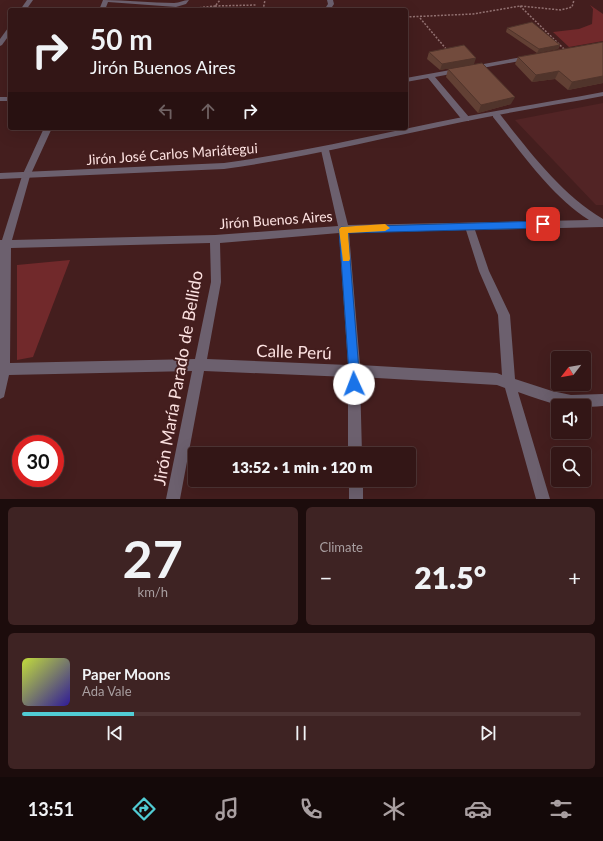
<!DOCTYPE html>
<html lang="en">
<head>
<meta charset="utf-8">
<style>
	:root { --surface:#331616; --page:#3e2323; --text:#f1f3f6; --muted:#a99fa1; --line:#4e3535; --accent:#51ccd4 }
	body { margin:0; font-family:Lato,sans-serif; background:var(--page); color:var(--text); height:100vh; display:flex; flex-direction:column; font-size:15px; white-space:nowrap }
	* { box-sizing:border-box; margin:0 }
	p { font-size:13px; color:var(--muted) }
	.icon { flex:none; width:22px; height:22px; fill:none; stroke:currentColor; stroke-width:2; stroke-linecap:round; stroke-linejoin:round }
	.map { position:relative; height:499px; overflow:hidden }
	.side { display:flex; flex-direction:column; gap:8px; padding:8px; background:#1c0c0c; flex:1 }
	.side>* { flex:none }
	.hud { position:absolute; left:8px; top:8px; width:400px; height:122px; border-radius:4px; box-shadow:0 4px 16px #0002,0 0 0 1px var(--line); background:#331616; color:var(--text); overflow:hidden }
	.needle { width:26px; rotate:239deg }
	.controls { position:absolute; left:551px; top:351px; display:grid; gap:8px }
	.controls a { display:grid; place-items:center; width:40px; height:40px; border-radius:4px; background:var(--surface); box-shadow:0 4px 16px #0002,0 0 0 1px var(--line); font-size:20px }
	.speed { position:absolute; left:12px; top:435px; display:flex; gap:8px; font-size:20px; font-weight:700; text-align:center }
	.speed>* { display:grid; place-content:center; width:52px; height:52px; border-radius:50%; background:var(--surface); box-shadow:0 4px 16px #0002,0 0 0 1px var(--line); line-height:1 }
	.speed .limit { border:6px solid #d22; background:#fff; color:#111 }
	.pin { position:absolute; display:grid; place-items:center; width:34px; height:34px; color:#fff; margin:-17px; border-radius:8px; box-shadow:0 2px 6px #0006 }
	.me { position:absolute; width:44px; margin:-22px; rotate:358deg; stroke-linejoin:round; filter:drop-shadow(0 0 3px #0008) }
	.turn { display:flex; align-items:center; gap:14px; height:84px; padding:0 16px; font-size:18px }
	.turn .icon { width:52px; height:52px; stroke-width:2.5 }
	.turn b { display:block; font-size:28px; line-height:34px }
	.lanes { display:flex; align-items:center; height:38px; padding:0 16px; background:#0003; justify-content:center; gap:20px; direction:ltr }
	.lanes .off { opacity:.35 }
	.big { font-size:30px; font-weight:800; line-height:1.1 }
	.side .widget { flex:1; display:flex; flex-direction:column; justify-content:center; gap:6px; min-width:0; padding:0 14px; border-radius:6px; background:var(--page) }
	.side .dial { align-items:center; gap:0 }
	.dial b { font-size:52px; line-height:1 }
	.song { display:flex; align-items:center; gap:12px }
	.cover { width:48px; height:48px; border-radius:6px; background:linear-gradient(135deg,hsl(70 70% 55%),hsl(250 70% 35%)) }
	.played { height:4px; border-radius:2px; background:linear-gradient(90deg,var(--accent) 20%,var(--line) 20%) }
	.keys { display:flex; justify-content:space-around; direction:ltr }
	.heat { display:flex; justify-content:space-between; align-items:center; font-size:22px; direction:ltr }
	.side .tiles { flex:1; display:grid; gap:8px; grid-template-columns:1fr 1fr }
	.widget:last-child { grid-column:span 2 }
	.trip { position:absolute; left:188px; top:447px; width:228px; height:40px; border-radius:4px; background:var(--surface); box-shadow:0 4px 16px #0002,0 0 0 1px var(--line); font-weight:800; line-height:40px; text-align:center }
	.dock { display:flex; height:64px; justify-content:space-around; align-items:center; background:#140909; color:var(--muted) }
	.dock .icon { width:28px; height:28px }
	.dock .selected { color:var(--accent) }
	.dock b { font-size:18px; color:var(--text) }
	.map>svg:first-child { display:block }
	.built { fill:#522425 }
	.green { fill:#71292b }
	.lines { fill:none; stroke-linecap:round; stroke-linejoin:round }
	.path { stroke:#927171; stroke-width:1.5; stroke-dasharray:2 1.5; stroke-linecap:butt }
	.pedestrian { fill:#6c606e; fill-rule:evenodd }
	.minor { fill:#6c606e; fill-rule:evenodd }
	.tertiary { fill:#6c606e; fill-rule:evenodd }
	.wall { fill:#624034 }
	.shaded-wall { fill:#50342b }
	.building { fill:#724b3d; stroke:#50342b }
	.route { fill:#1a73e8; stroke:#114b97 }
	.slow { fill:#f59e0b }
	.labels { text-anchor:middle; stroke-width:4; stroke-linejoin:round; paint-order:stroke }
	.street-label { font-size:14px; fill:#fce1e0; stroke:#441e1e }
	.near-street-label { font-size:17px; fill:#fce1e0; stroke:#441e1e }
</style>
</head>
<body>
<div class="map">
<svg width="603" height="499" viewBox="0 0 603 499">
	<rect width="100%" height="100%" fill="#441e1e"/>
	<!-- built -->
	<polygon class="built" points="603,103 603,205 596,205 515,120"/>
	<!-- green -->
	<g class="green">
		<polygon points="590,5 603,14 603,41 569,47 553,32 579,29 592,24 593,9"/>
		<polygon points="70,260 33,357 17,360 17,265"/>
	</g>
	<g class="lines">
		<!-- path -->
		<g class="path">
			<polyline points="216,5 220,0"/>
			<polyline points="215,6 256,5"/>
			<polyline points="520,6 565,50"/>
			<polyline points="196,8 215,6 209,10"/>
			<polyline points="263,10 265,0"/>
			<polyline points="406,17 473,14 520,6 561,10 572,7 574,0"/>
			<polyline points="420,18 447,50"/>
		</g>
		<!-- pedestrian -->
		<polygon class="pedestrian" points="327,0 333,0 334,4 330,10 324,10 328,4"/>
		<!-- minor -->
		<g class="minor">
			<polygon points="27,0 33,0 26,10 20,10"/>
			<path d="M 103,0 C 127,0 151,3 174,3 C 180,3 183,0 189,0 L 186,4 L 176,7 L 108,2 L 105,10 L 99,10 Z"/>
			<polygon points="10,27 10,34 2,45 0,46 0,39 8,28"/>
			<polygon points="528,56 530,57 530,59 435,77 469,117 469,121 463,121 428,78 406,82 406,78"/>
			<rect x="0" y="97" width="10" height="4"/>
			<path d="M 493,113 L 499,113 C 530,152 560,193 603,219 L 603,227 L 475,230 L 489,271 L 510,315 L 515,379 L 552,391 L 571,395 L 603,394 L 603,406 C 589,407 577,408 563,406 C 548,403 533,397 518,392 L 550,499 L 536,499 L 505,388 L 497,385 L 360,377 L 362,454 L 348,454 L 348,377 L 204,371 L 180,499 L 166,499 L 192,371 L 9,375 L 4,397 L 0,399 L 0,240 L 2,240 L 22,176 L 44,128 L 52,128 L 30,176 L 12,240 L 215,235 L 338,226 L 321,150 L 325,147 L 329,150 L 348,225 L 589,220 C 550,195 522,153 493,117 ZM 466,230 L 479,271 L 498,315 L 502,375 L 497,373 L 360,365 L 349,233 ZM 339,233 L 348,365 L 207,359 L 221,282 L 220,243 ZM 210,243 L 211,282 L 195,359 L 10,363 L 11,248 Z"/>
			<rect x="349" y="480" width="14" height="19"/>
		</g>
		<!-- tertiary -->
		<path class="tertiary" d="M 603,92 L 603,96 C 556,105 509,112 462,122 C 383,138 304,158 224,169 L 0,179 L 0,173 L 224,163 C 304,152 383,133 463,117 C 509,108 556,101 603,92 Z"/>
	</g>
	<!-- wall -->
	<g class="wall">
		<polygon points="507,28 560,45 558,49 537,53 506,32"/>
		<polygon points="603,42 603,83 568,90 555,79 532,82 515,64 518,57"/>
		<polygon points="429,52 474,64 440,70 427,59"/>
		<polygon points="448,69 511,104 478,113 446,77"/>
	</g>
	<!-- shaded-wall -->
	<g class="shaded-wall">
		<polygon points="560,45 558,49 537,53 539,49"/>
		<polygon points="476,58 474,64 440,70 442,64"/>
		<polygon points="559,71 555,79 532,82 536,75"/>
		<polygon points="603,76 603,83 568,90 572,82"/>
		<polygon points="515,97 511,104 478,113 481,105"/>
	</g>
	<!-- building -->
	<g class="building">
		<polygon points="532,22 560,45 539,49 507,28"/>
		<polygon points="603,42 603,76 572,82 559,71 536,75 518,57"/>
		<polygon points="464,45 476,58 442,64 429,52"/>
		<polygon points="482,63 515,97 481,105 448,69"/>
	</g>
	<!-- route -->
	<polygon class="route" points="543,221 547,224 543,228 348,233 360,384 358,388 354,390 350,388 339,229 341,227"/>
	<!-- slow -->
	<polygon class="slow" points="385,224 390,228 385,231 348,233 350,259 349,261 343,261 339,229 341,227"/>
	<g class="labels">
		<!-- street labels -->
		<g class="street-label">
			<text transform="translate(172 154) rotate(-4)" y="5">Jirón José Carlos Mariátegui</text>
			<text transform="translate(276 220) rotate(-4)" y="5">Jirón Buenos Aires</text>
		</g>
		<!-- near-street labels -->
		<g class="near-street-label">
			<text transform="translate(294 352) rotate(2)" y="6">Calle Perú</text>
			<text transform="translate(178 378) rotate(-80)" y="6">Jirón María Parado de Bellido</text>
		</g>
	</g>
</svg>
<div class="controls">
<a><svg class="needle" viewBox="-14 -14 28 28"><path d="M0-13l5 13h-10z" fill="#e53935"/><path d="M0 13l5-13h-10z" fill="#a99fa1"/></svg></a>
<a><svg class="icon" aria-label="sound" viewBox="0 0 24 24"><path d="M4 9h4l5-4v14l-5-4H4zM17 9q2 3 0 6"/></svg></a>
<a><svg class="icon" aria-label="search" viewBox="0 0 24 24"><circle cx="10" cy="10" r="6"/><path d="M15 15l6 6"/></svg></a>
</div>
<div class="speed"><div class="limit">30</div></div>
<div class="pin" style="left:543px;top:224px;background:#d93025"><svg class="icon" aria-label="arrive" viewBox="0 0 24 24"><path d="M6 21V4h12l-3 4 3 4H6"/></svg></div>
<svg class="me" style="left:354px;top:384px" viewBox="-20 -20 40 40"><circle r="19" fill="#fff"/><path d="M0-13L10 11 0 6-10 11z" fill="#1a73e8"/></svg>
<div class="trip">13:52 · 1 min · 120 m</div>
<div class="hud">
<div class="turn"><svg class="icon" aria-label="right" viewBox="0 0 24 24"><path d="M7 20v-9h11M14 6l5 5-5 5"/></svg><div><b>50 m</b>Jirón Buenos Aires</div></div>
<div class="lanes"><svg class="icon off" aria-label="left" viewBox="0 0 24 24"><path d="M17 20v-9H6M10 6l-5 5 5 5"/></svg><svg class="icon off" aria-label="ahead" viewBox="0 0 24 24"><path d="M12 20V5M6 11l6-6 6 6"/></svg><svg class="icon" aria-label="right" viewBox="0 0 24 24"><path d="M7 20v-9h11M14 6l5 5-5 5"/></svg></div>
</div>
</div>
<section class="side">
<div class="tiles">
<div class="widget dial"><b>27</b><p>km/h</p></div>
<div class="widget"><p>Climate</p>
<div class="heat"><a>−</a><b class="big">21.5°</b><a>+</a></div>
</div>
<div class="widget">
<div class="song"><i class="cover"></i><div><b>Paper Moons</b><p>Ada Vale</p></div></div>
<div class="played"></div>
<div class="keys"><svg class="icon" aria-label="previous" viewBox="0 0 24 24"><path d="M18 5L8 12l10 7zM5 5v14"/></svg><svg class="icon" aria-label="pause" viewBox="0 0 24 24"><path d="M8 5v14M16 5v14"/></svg><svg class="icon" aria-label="next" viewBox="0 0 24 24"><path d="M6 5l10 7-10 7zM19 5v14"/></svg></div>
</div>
</div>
</section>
<nav class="dock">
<b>13:51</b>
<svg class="icon selected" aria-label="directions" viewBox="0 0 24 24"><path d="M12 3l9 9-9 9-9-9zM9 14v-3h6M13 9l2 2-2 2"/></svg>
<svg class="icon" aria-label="music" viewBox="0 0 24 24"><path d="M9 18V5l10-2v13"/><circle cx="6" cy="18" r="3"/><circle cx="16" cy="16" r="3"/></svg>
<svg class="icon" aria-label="phone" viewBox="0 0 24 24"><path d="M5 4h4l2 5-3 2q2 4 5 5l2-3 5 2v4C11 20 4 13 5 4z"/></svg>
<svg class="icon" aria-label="climate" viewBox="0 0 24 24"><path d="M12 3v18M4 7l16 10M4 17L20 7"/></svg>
<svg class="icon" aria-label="car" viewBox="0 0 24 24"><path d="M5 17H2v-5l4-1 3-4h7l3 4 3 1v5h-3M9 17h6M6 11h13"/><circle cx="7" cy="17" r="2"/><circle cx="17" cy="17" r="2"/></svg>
<svg class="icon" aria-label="filters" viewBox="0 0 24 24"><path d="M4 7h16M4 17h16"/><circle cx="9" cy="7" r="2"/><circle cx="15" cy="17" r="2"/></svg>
</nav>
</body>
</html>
